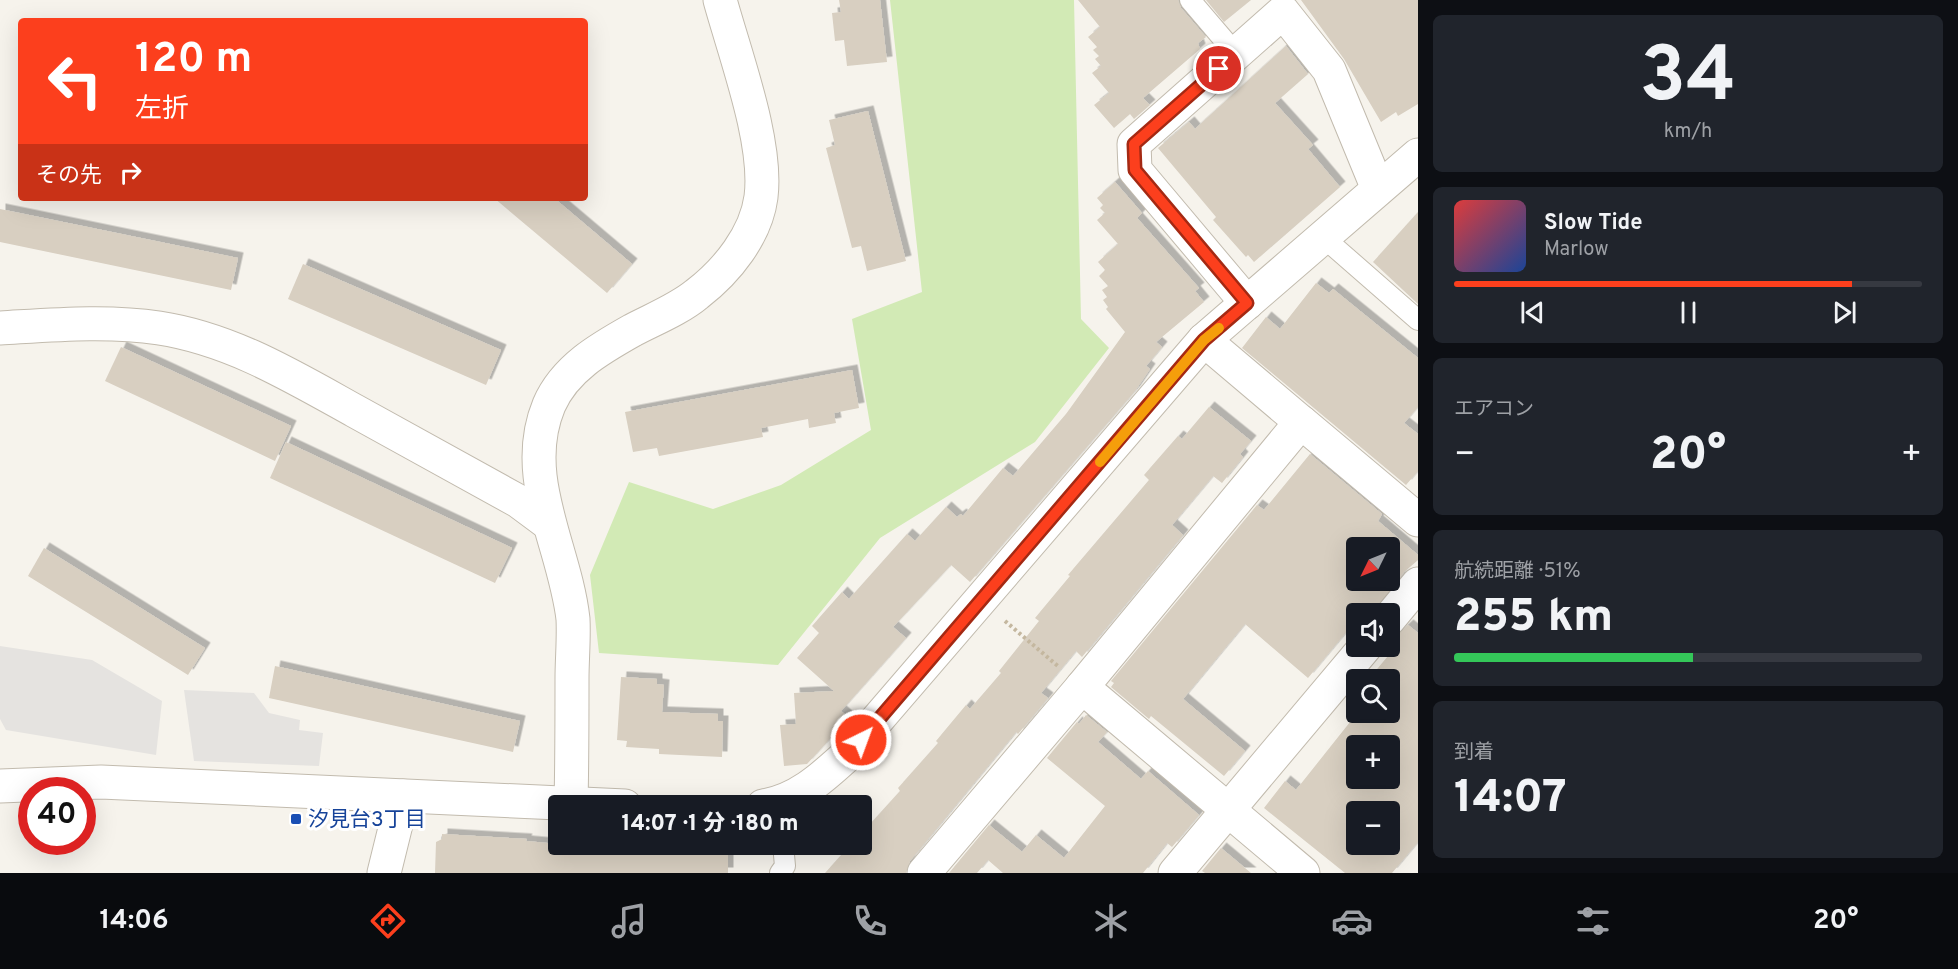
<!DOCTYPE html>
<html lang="ja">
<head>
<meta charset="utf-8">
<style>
	:root { --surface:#171b24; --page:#20242c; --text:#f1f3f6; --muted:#9ea1a6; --line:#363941; --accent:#fc3f1d }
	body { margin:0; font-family:Overpass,"Noto Sans JP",sans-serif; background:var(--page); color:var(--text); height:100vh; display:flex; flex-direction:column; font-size:22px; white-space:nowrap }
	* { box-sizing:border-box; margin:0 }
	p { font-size:20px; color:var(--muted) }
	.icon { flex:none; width:33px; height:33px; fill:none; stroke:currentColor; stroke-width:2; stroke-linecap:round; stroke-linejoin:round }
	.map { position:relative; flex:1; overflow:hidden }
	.side { display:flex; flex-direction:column; gap:15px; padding:15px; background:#0d0f14; width:540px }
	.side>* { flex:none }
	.hud { position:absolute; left:18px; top:18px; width:570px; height:183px; border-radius:6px; box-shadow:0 6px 24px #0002; background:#fc3f1d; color:#fff; overflow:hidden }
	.needle { width:39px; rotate:227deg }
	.controls { position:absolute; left:1346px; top:537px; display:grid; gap:12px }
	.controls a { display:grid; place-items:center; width:54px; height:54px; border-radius:6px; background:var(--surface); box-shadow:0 6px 24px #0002; font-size:30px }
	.speed { position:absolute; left:18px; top:777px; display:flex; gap:12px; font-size:30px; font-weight:700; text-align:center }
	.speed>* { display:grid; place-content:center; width:78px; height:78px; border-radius:50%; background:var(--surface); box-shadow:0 6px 24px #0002; line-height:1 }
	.speed .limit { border:9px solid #d22; background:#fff; color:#111 }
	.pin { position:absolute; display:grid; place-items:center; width:51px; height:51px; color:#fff; margin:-26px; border:3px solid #fff; border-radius:50%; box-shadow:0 2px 6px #0007 }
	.me { position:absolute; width:66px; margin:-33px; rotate:42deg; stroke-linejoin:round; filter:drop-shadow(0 0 4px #0008) }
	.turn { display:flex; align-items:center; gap:21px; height:126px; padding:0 18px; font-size:27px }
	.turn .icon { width:78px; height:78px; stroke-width:2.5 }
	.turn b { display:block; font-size:42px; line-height:51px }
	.then { display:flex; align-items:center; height:57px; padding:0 18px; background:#0003; gap:12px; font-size:22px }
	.big { font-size:45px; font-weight:800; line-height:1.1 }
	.side .card { flex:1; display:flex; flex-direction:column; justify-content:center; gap:9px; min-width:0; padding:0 21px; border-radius:9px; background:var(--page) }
	.side .dial { align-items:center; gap:0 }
	.dial b { font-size:78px; line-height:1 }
	.song { display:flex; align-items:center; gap:18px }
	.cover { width:72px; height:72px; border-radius:9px; background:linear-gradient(135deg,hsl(0 70% 55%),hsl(220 70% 35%)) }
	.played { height:6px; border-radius:3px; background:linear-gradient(90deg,var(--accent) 85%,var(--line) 85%) }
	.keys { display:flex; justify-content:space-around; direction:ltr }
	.heat { display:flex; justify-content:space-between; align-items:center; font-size:33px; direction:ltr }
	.charge { height:9px; border-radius:4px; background:linear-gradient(90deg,#34c759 51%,var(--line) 0) }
	.trip { position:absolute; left:548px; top:795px; width:324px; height:60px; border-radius:6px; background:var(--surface); box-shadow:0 6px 24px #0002; font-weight:800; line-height:60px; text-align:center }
	.tabs { display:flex; height:96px; justify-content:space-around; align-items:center; background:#090b0e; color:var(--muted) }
	.tabs .icon { width:42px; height:42px }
	.tabs .selected { color:var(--accent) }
	.tabs b { font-size:27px; color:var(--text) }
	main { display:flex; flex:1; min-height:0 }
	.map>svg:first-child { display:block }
	.green { fill:#d2eab5 }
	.parking { fill:#e5e3e0 }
	.building { fill:#d8cfc1; fill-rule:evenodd; filter:url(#shadow) }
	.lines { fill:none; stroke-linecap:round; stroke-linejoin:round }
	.service-casing { stroke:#c2bbae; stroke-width:22 }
	.minor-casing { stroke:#c2bbae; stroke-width:35 }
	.tertiary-casing { stroke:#c2bbae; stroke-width:35 }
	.path { stroke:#c4b79f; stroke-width:4; stroke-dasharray:3 3; stroke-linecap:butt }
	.service { stroke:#fff; stroke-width:20 }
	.minor { stroke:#fff; stroke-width:33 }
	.tertiary { stroke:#fff; stroke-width:33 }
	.route-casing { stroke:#a42913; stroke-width:15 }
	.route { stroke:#fc3f1d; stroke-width:10 }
	.slow { stroke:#f59e0b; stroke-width:10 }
	.transit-dot { fill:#1a4fb4; stroke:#fff; stroke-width:2 }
	.labels { text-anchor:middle; stroke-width:6; stroke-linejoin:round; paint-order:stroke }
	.transit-label { font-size:21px; fill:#164399; stroke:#fff; text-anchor:start }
</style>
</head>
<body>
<main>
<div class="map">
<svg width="1418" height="873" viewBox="0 0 1418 873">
	<defs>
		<filter id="shadow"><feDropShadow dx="5.5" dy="-5.5" stdDeviation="0" flood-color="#0004"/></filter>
	</defs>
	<rect width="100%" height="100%" fill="#f6f3ec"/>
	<!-- green -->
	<polygon class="green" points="890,0 1074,0 1081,319 1109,348 1035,442 880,538 778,665 599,653 590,575 629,482 713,509 781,485 871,430 852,319 922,292"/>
	<!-- parking -->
	<g class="parking">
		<polygon points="0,646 92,660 162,701 156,755 6,730 0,719"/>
		<polygon points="184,690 254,693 269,713 300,720 299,730 323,733 319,766 194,761"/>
	</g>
	<!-- building -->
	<g class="building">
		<polygon points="839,0 880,0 887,62 847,66 844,40 835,41 832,13 841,12"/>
		<polygon points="1078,0 1178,0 1181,8 1206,37 1198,43 1200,49 1143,98 1150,105 1134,119 1130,114 1114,128 1094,105 1109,93 1092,73 1101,66 1095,59 1099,56 1093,50 1097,47 1088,37 1100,27"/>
		<polygon points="1206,0 1251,0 1224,22"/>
		<polygon points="1301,0 1418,0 1418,104 1398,116 1396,112 1381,122 1344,59"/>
		<polygon points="1286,46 1308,74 1275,103 1313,145 1308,149 1340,187 1254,262 1248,255 1246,257 1213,220 1216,217 1158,148 1189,122 1195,129"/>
		<polygon points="868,111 906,261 867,271 861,246 852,248 826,148 835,145 829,120"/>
		<polygon points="1115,182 1142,213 1137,218 1199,288 1195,291 1204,302 1156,342 1162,347 1146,366 1150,369 1135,391 970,582 951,565 893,627 906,638 841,711 849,718 807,764 784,766 780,725 796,724 794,693 834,691 797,658 819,633 812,626 842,592 849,599 907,534 915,541 946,507 957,517 961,514 963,516 1003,468 1013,476 1066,414 1125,332 1106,309 1108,307 1103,300 1107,297 1102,290 1108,286 1099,276 1105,270 1098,262 1118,244 1097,220 1105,213 1100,208 1103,205 1097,198"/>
		<polygon points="494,198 554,198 632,264 607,293"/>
		<polygon points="0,209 238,258 231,290 0,242"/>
		<polygon points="1418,212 1418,304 1373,262"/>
		<polygon points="303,264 501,350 486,385 288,299"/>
		<polygon points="1316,283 1329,293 1333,289 1418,358 1418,407 1404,423 1418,434 1418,471 1406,485 1242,348 1266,317 1280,329"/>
		<polygon points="121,347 291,426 275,461 105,381"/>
		<polygon points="852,370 859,408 834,413 836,423 809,428 808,419 761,428 763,437 659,456 657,448 633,452 625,412"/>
		<polygon points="1209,407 1251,441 1240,454 1243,457 1222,483 1213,476 1172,525 1183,535 1082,657 1076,651 1041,693 1048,698 1018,734 1016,732 910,861 906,873 825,873 851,844 861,844 861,834 900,791 898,788 938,743 936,741 966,705 970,709 1001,673 999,671 1039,621 1035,618 1070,576 1068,575 1149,480 1144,475 1178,436 1182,439"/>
		<polygon points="286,442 512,548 495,583 270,478"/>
		<path d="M 1310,454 L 1382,514 L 1378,521 L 1418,555 L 1418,560 L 1404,572 L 1372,614 L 1356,614 L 1356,631 L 1353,633 L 1348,630 L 1308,678 L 1245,624 L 1183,699 L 1245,751 L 1224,776 L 1151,716 L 1149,719 L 1111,687 L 1114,683 L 1111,681 L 1257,505 L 1264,510 ZM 1356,548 L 1389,548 L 1389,580 L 1356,580 Z"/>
		<polygon points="44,548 205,648 188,675 28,576"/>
		<path d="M 1408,625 L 1418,633 L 1418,842 L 1392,873 L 1345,873 L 1264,808 L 1285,781 L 1296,790 L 1358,712 L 1389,712 L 1389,680 L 1368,680 L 1388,656 L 1383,653 L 1384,646 L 1389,646 L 1389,637 L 1396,636 ZM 1356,746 L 1389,746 L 1389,778 L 1356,778 ZM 1356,812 L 1389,812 L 1389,844 L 1356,844 Z"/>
		<polygon points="275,666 520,721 513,752 269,698"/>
		<polygon points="621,677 657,679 657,684 664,685 662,712 718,714 718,721 723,721 722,757 659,754 659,749 626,747 627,741 617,740"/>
		<polygon points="1086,715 1107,732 1098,742 1141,779 1148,771 1199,815 1172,847 1167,843 1143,873 1003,873 988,860 977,873 949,873 989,825 1022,852 1036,835 1064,858 1105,806 1047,758 1077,722 1079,724"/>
		<polygon points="442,834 527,839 526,841 558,844 728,846 728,873 435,873 436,842 442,839"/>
		<polygon points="1221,848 1251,873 1205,873 1202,871"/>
	</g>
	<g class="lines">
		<defs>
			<g id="service">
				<polyline points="1190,0 1236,54"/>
				<polyline points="1323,237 1418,320"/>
				<polyline points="780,873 785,866 783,844"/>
			</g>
			<g id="minor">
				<polyline points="1247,303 1135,170 1134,144 1283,12 1329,70 1378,189"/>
				<path d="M 0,328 C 52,325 107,320 159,328 C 231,339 292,376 355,411 C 409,441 463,471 518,501 L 549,524"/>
				<polyline points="1204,340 1301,422"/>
				<polyline points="1389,619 1418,584"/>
				<path d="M 571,803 C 572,762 572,720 572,679 C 572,659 574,639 573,619 C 565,547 519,477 549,405 C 565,368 601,348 633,330 C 654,319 679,309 697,294 C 727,271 756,235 761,197 C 768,142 735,55 720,0"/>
				<polyline points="924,873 1082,687"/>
				<polyline points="1175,873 1366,646"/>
				<polyline points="1303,873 1082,687 1301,422 1418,520"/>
			</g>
			<g id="tertiary">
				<polyline points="0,786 101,782 625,806"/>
				<path d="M 763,806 C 796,801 821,779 846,756 L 1204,340 L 1418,155"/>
				<polyline points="384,873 403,796"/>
			</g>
		</defs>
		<!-- service casing -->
		<use href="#service" class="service-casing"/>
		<!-- minor casing -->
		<use href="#minor" class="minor-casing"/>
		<!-- tertiary casing -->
		<use href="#tertiary" class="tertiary-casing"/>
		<!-- path -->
		<polyline class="path" points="1005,621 1059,667"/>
		<!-- service -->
		<use href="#service" class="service"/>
		<!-- minor -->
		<use href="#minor" class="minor"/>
		<!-- tertiary -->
		<use href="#tertiary" class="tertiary"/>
	</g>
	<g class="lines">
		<defs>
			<polyline id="route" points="861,740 1204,340 1247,303 1135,170 1134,144 1219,69"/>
		</defs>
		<!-- route casing -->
		<use href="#route" class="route-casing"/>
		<!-- route -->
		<use href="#route" class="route"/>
		<!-- slow -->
		<polyline class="slow" points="1100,462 1204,340 1219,328"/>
	</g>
	<!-- markers -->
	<rect class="transit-dot" x="290" y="813" width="12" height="12" rx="3"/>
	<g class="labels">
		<!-- transit labels -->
		<g class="transit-label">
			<text x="308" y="826">汐見台3丁目</text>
		</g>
	</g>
</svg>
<div class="controls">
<a><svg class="needle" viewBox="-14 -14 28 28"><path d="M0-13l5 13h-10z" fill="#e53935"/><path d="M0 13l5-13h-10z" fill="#9ea1a6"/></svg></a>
<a><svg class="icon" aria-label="sound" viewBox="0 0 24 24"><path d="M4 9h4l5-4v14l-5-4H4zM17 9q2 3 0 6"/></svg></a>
<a><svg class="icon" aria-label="search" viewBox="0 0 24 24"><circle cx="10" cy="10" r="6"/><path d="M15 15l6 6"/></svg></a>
<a>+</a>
<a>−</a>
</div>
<div class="speed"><div class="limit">40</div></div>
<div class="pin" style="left:1219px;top:69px;background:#d93025"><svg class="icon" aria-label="arrive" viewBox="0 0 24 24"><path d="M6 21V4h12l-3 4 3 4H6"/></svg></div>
<svg class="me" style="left:861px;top:740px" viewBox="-20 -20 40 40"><circle r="17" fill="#fc3f1d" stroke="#fff" stroke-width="3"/><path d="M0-11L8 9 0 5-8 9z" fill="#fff"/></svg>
<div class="trip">14:07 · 1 分 · 180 m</div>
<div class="hud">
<div class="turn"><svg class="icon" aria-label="left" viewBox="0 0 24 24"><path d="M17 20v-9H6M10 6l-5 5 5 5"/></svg><div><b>120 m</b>左折</div></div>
<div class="then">その先<svg class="icon" aria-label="right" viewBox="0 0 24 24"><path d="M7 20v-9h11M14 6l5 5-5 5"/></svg></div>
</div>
</div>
<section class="side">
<div class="card dial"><b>34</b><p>km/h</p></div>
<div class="card">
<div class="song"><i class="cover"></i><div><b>Slow Tide</b><p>Marlow</p></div></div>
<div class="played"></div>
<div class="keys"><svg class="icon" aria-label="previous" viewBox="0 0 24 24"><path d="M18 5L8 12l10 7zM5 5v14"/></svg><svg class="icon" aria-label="pause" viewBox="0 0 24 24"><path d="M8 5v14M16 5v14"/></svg><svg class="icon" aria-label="next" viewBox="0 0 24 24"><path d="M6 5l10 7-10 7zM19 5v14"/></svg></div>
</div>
<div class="card"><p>エアコン</p>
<div class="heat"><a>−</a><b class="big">20°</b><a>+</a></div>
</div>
<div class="card"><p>航続距離 · 51%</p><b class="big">255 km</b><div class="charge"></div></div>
<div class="card"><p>到着</p><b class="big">14:07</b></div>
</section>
</main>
<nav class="tabs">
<b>14:06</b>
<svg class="icon selected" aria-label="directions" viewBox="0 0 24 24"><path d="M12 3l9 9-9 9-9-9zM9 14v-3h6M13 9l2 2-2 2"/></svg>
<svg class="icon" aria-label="music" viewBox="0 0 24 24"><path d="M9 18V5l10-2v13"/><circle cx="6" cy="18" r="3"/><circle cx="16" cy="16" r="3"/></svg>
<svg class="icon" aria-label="phone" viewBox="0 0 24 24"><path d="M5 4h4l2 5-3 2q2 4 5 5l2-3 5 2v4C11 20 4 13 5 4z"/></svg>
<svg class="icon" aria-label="climate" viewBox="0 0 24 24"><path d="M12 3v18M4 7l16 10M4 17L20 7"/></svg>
<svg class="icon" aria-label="car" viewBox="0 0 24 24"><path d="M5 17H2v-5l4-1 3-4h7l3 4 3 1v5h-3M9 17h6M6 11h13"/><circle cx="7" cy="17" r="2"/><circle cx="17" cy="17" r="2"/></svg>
<svg class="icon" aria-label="filters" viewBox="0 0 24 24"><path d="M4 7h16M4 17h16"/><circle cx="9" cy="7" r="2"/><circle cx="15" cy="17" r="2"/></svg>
<b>20°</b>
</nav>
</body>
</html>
